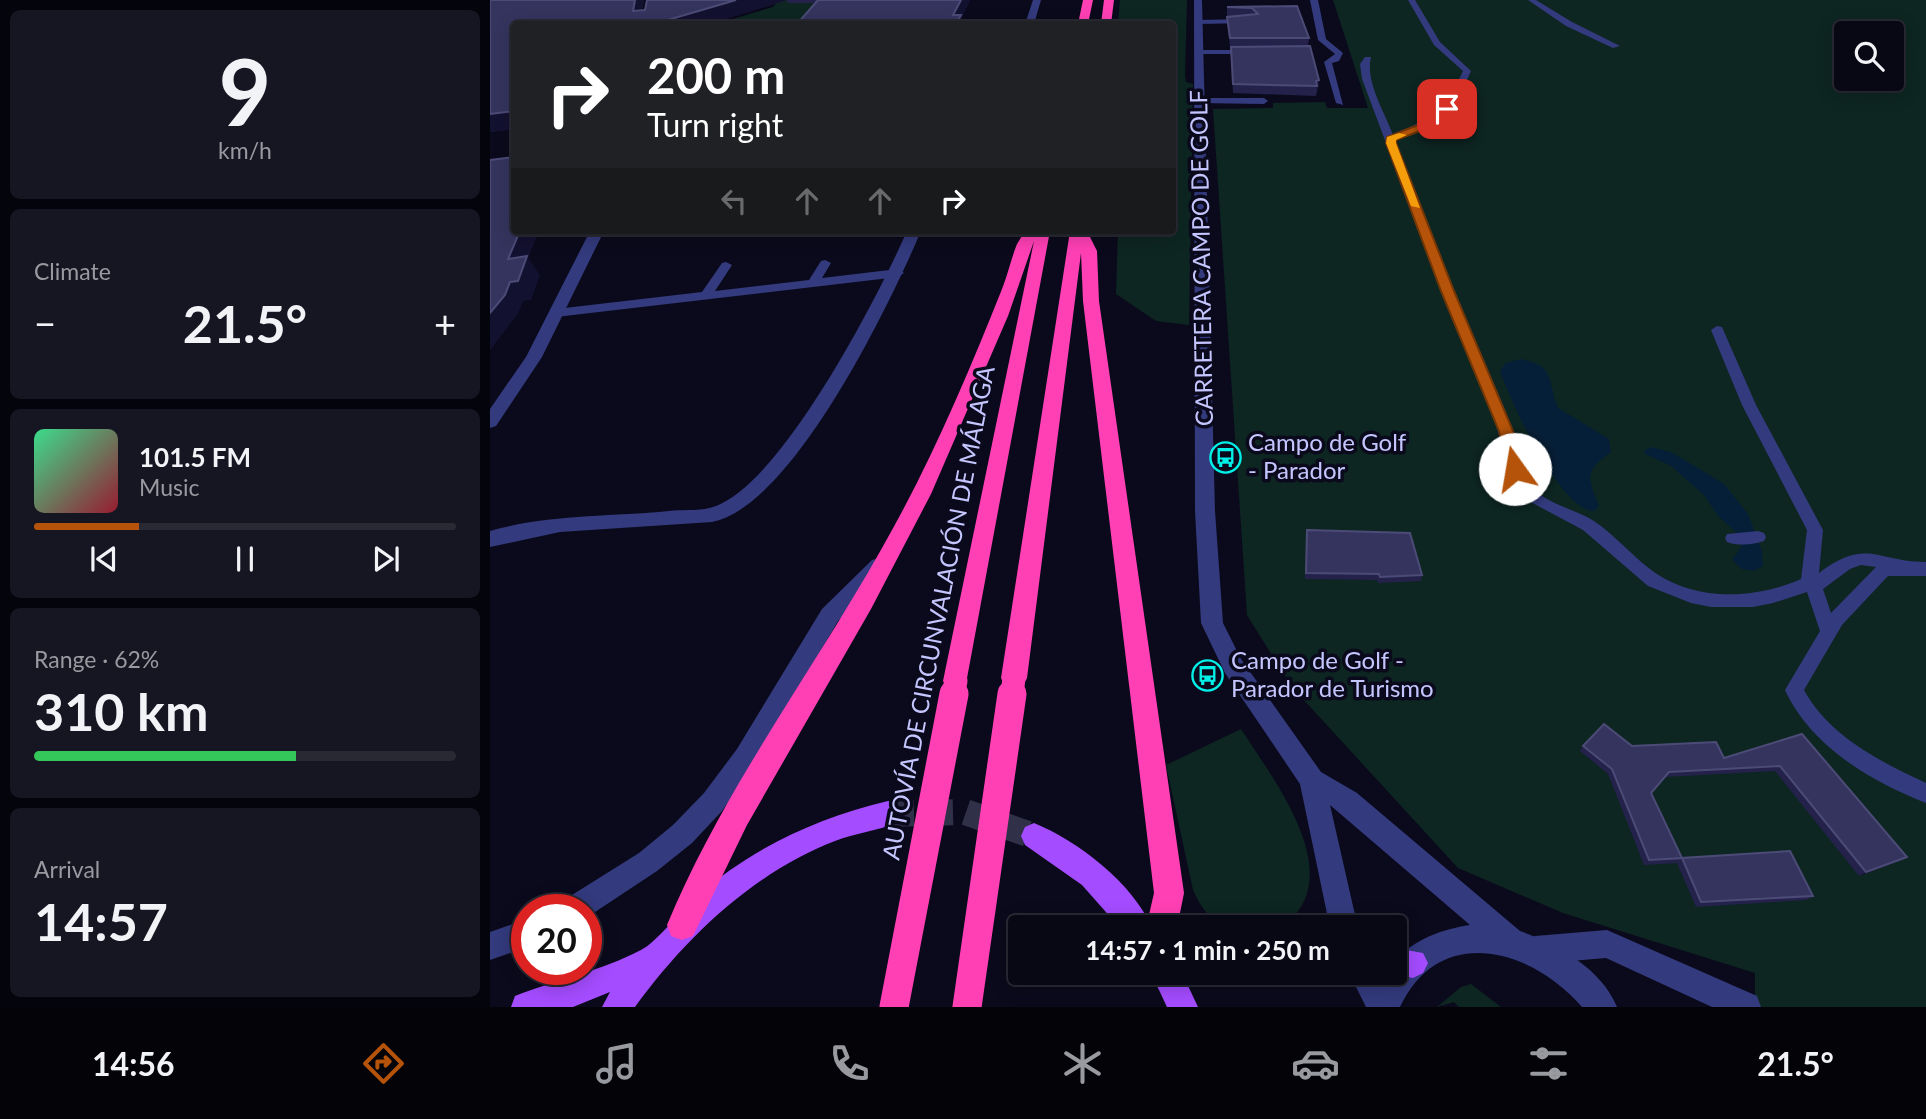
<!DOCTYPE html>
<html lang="en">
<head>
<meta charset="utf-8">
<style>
	:root { --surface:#080815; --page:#161622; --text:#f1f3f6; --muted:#989aa0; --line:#292934; --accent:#b45309 }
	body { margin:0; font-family:Lato,sans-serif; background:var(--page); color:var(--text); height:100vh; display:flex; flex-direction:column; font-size:26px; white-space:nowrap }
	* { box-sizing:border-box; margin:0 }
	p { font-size:23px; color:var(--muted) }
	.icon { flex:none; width:38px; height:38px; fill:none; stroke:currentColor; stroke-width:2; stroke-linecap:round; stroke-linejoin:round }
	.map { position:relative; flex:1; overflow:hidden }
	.details { display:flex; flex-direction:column; gap:10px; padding:10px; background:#04040c; width:490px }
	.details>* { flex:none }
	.banner { position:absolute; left:21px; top:21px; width:665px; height:214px; border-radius:7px; box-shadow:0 4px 18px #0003,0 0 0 2px var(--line); background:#202124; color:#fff; overflow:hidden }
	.tools { position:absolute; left:1344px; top:21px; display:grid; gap:14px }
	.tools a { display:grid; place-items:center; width:70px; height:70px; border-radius:7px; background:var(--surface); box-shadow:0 4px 18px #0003,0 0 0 2px var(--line); font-size:35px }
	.speed { position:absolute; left:21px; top:894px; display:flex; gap:14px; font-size:35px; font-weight:700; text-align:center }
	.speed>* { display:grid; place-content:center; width:91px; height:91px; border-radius:50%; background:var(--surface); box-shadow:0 4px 18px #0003,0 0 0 2px var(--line); line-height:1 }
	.speed .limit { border:10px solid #d22; background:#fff; color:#111 }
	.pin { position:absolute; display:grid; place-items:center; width:60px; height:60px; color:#fff; margin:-30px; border-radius:14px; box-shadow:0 4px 10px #0006 }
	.me { position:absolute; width:77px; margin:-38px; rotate:347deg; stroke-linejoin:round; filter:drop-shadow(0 0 5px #0008) }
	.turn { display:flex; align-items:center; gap:24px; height:147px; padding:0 21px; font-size:32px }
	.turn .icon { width:91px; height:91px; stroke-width:2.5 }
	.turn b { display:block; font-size:49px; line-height:60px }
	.lanes { display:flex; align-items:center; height:66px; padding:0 21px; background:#0003; justify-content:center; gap:35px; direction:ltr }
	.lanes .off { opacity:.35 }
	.big { font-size:52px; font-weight:700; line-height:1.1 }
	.details .tile { flex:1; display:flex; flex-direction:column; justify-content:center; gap:10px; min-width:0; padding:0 24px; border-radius:10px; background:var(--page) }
	.details .dial { align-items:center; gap:0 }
	.dial b { font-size:91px; line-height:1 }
	.song { display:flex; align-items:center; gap:21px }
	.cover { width:84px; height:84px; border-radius:10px; background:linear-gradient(135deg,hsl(150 70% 55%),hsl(350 70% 35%)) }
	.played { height:7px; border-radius:4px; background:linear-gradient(90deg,var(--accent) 25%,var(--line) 25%) }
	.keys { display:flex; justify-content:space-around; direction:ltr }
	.heat { display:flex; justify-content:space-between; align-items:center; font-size:38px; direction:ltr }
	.charge { height:10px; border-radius:5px; background:linear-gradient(90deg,#34c759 62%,var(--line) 0) }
	.trip { position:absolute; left:518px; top:915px; width:399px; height:70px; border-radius:7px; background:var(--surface); box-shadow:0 4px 18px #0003,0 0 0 2px var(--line); font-weight:700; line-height:70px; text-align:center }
	.tab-bar { display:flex; height:112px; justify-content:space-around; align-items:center; background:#030308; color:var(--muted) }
	.tab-bar .icon { width:49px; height:49px }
	.tab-bar .on { color:var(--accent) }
	.tab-bar b { font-size:32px; color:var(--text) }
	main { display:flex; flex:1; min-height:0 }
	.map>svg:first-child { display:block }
	.green { fill:#0d2622; fill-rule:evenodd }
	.water { fill:#061f38 }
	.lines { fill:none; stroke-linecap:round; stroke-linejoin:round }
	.primary-tunnel { stroke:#303049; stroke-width:26; stroke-dasharray:26 13; stroke-linecap:butt }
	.service { fill:#333a7d; fill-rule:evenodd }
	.minor { fill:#333a7d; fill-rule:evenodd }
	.tertiary { fill:#333a7d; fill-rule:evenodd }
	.primary { fill:#a44cff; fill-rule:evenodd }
	.motorway { fill:#ff40b5; fill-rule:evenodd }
	.motorway-bridge-far1 { stroke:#ff40b5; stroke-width:23 }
	.motorway-bridge { stroke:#ff40b5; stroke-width:29 }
	.wall { fill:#24224b }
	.shaded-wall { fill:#131130 }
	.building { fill:#35345e; stroke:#4c4b77; stroke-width:2 }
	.route { fill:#b45309; stroke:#753606; stroke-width:2 }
	.slow { fill:#f59e0b }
	.labels { text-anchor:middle; stroke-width:7; stroke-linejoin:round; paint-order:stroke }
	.street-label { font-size:24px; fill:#c5c6ff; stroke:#0b0a1c }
	.poi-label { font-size:24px; fill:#c5c6ff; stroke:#0b0a1c; text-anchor:start }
</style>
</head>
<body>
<main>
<section class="details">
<div class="tile dial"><b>9</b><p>km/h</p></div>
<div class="tile"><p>Climate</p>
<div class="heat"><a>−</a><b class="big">21.5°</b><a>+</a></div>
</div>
<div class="tile">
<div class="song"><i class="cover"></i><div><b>101.5 FM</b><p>Music</p></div></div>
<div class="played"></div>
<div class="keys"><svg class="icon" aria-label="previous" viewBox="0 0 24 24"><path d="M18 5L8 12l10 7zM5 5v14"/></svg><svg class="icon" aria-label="pause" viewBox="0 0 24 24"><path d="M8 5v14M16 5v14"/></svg><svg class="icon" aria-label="next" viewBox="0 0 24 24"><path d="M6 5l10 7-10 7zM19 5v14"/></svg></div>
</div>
<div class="tile"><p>Range · 62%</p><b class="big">310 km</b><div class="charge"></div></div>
<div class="tile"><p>Arrival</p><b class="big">14:57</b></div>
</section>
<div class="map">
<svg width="1436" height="1007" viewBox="0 0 1436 1007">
	<rect width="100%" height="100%" fill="#0b0a1c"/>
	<!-- green -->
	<g class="green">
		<polygon points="289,0 348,0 324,24 226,24 283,7"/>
		<polygon points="630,0 697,0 695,76 696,82 703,84 699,325 666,321 626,294 628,231 682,231 682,24 628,24"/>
		<path d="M 843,0 L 1436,0 L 1436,1007 L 1265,1007 L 1265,973 L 1073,913 L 968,868 L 801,686 L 757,615 L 723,109 L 783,108 L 783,103 L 835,102 L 837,108 L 878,108 ZM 1356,33 L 1402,33 L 1402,79 L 1356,79 Z"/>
		<path d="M 751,729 C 783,779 862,879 791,927 C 746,928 724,937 703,890 L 676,765 Z"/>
		<polygon points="981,984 1011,1007 969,1007 964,1002 947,1007 971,987"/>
	</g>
	<!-- water -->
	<g class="water">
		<path d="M 1031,359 C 1066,366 1057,380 1068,408 L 1119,439 L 1121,452 C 1093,472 1098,477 1109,506 L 1104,511 C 1071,512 1020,400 1010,371 L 1016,363 Z"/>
		<polygon points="1162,447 1183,453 1234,484 1258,514 1272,551 1273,566 1264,571 1252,569 1242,560 1251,547 1249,535 1228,516 1214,495 1181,466 1155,454 1154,451"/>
	</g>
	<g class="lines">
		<!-- primary-tunnel -->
		<polyline class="primary-tunnel" points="398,814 475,812 544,836"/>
		<!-- service -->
		<g class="service">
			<polygon points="820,0 828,0 836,39 853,53 849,61 842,63 853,105 846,103 834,62 845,54 828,40"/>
			<path d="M 918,0 L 925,0 L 950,42 L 981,71 C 964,111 945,124 905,141 C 925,192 944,243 965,294 C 981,333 999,371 1015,410 C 1025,433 1025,465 1040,485 C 1056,505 1084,508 1104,521 C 1125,535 1141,555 1160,569 C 1203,602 1264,600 1311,579 L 1317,530 L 1252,405 L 1221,330 L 1227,326 L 1232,327 L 1266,405 L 1333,530 L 1329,573 C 1377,537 1387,562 1436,562 L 1436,576 L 1398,576 L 1352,625 L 1314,690 C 1339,736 1391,762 1436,783 L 1436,803 C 1380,781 1321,746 1295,690 L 1330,631 L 1317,592 L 1283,603 L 1263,607 L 1221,607 L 1201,603 L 1158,586 L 1093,530 L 1035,499 L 1020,475 L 1003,414 L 952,292 L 872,79 L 870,64 L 875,57 L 881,57 C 875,81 894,111 903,135 C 937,121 957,105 973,71 L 944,45 ZM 1371,565 L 1386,567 L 1341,613 L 1333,589 L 1360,569 Z"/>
			<polygon points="1038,0 1046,0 1082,22 1130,46 1123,48 1076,26"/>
			<polygon points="756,19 759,23 708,24 704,22 708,20"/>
			<polygon points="708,50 762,50 766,52 762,54 705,54"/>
			<polygon points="711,98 774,98 778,101 774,104 708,103 708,99"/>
			<polygon points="335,260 341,263 332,278 408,269 414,273 408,277 66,317 60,313 66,309 212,292 232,263 236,262 242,265 225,291 319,280 331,261"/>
			<path d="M 1268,531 L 1274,533 L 1276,537 L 1274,541 C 1263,545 1248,546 1237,542 L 1235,538 L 1237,534 Z"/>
		</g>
		<!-- minor -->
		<g class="minor">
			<polygon points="543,0 551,0 544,24 535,24"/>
			<polygon points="100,231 114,231 52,357 6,426 0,428 0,409 36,357"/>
			<path d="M 417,231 L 431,231 C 400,304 303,506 222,522 L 70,532 L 0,547 L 0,531 C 59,514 118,517 179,511 C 193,509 212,512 226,506 C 293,481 388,297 417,231 Z"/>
			<polygon points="389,558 396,560 399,566 396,572 348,621 264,766 232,811 202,843 167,871 96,918 96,910 70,910 74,900 149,853 183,825 214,793 247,749 332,609 382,560"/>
			<polygon points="37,919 37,947 0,960 0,932"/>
			<polygon points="1117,930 1267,996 1271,1007 1222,1007 1116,958 1045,964 1035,960 1031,950 1035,940 1045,936"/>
		</g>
		<!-- tertiary -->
		<path class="tertiary" d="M 704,0 L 712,0 L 725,511 L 733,623 L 751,659 L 831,772 L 867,793 L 1030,931 C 1068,945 1111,968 1127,1007 L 1092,1007 C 1042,949 950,922 910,1007 L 876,1007 L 859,973 L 890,973 L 893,979 L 896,973 L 905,973 L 905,961 C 924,939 953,929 980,925 L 840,805 L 868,928 L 840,928 L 810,784 L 735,673 L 711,623 L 705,511 Z"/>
		<!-- primary -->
		<g class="primary">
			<path d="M 398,801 L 407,805 L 411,814 L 407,823 C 387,831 365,833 345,841 C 264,872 195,938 145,1007 L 112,1007 L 120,992 L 83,1007 L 21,1007 L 25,996 C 66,980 111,971 151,950 C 166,943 193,908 208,895 C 264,847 327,818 398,801 Z"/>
			<path d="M 544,823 C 588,841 643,883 662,928 L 630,928 L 592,885 L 535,845 L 531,836 L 535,827 Z"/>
			<polygon points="905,948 933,953 938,963 933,973 923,978 897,973 905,973"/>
			<polygon points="661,973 692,973 708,1007 677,1007"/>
		</g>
		<!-- motorway -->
		<g class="motorway">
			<polygon points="593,0 603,0 598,24 588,24"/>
			<polygon points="614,0 624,0 621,24 611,24"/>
			<path d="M 535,231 L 560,231 L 475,689 L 466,692 L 457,689 L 453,681 L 544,241 L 518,316 L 441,494 L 381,609 L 257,825 L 203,936 L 192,940 L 181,936 L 177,925 C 232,792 321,674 392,548 C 439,466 477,377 512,289 C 518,274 521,259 527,244 Z"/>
			<polygon points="580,231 597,231 607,251 609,301 694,893 687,928 656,928 664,893 593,301 591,253 537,678 533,686 524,689 515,686 511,678"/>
		</g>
		<!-- motorway-bridge-far1 -->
		<g class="motorway-bridge-far1">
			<polyline points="463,695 466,681"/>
			<polyline points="522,695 524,678"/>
		</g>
		<!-- motorway-bridge -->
		<g class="motorway-bridge">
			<polyline points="404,1007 464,694"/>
			<polyline points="477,1007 522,694"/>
		</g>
	</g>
	<!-- wall -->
	<g class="wall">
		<polygon points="0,0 154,0 152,10 155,10 157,0 480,0 471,19 472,24 307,24 325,3 298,3 297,0 219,24 24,24 24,129 0,132"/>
		<polygon points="807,6 819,38 818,46 829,80 828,90 827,91 826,96 743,93 741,47 817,46 740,47 737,17 751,16 737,16 737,7"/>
		<polygon points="817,530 932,575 931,581 888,583 887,580 815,579"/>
		<polygon points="1312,734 1409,861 1369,876 1285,771 1175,777 1161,793 1192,858 1323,896 1316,900 1206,907 1187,863 1154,865 1118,774 1090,751 1093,746 1142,746 1234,758"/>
	</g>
	<!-- shaded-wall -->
	<g class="shaded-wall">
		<polygon points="145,0 154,0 150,24 143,11"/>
		<polygon points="246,0 297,0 219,24 164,24"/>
		<polygon points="471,0 480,0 471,19 472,24 465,24 463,15"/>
		<polygon points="829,80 828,90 827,91 826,81"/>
		<polygon points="24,111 24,129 0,132 0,114"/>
		<polygon points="30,231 49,231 38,258 50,275 41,300 33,301 28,314 0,350 0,313 18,259"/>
		<polygon points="1417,857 1409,861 1369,876 1376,872"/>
	</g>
	<!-- building -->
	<g class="building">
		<polygon points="0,0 145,0 143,11 155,10 157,0 246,0 164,24 24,24 24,111 0,114"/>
		<polygon points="328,0 471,0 463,15 471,15 466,24 307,24"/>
		<polygon points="807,6 819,38 740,38 737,17 768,14 762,8 737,7"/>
		<polygon points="820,46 829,80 826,81 827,86 743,84 741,47"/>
		<polygon points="24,157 24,231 30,231 18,259 37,256 28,281 20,282 15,295 0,313 0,160"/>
		<polygon points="817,530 920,533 932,575 890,577 889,574 816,573"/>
		<polygon points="1114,724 1142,746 1226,742 1234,758 1312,734 1417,857 1376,872 1290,766 1179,772 1161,793 1192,858 1159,860 1122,769 1093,746"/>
		<polygon points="1300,851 1323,896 1211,902 1192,858"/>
	</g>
	<!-- route -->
	<polygon class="route" points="954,107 962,109 935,129 906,140 906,143 964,291 1023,431 1032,469 1025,474 1017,469 1009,431 951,291 896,143 897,137 928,125"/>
	<!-- slow -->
	<polygon class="slow" points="909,133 917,135 906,140 906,143 930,208 921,206 896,143 897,137"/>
	<!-- icons -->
	<defs>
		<symbol id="bus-ring" viewBox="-11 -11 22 22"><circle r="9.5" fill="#0b0a1c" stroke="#00f0e7" stroke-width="1.5"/><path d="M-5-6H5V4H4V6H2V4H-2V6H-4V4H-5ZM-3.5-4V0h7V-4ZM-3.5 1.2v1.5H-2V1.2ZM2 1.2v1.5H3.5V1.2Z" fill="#00f0e7"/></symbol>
	</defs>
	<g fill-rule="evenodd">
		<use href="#bus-ring" x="718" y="440" width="35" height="35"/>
		<use href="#bus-ring" x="700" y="658" width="35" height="35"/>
	</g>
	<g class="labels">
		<!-- street labels -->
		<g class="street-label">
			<text transform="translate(712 258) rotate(-91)" y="8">CARRETERA CAMPO DE GOLF</text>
			<text transform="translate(449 613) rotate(-79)" y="8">AUTOVÍA DE CIRCUNVALACIÓN DE MÁLAGA</text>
		</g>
		<!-- poi labels -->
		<g class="poi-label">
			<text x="758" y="451">Campo de Golf<tspan x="758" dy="28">- Parador</tspan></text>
			<text x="741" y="669">Campo de Golf -<tspan x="741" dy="28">Parador de Turismo</tspan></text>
		</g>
	</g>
</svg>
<div class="tools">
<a><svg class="icon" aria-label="search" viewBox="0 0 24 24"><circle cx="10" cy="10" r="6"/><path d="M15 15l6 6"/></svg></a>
</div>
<div class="speed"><div class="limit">20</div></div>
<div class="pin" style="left:957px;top:109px;background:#d93025"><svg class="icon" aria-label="arrive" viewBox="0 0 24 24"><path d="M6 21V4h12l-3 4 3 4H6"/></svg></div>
<svg class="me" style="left:1025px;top:469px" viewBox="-20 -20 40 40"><circle r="19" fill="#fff"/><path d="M0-13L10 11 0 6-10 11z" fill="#b45309"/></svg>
<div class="trip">14:57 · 1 min · 250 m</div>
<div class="banner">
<div class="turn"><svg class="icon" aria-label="right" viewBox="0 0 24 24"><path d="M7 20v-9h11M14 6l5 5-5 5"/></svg><div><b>200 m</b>Turn right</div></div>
<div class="lanes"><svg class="icon off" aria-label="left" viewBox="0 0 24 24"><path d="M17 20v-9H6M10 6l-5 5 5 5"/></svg><svg class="icon off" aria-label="ahead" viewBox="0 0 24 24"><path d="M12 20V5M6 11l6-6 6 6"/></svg><svg class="icon off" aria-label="ahead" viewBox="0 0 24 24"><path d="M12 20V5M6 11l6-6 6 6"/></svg><svg class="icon" aria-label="right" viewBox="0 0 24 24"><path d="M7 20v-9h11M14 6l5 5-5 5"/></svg></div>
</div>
</div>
</main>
<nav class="tab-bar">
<b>14:56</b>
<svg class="icon on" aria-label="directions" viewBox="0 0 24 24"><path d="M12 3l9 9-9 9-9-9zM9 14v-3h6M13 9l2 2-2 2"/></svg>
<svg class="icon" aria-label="music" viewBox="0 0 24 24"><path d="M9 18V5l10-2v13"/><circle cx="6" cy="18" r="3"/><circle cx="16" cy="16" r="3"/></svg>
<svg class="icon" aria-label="phone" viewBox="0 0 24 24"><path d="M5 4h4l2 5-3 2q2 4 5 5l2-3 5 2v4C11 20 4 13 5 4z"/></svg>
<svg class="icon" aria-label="climate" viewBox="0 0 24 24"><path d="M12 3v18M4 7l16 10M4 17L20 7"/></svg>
<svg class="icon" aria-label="car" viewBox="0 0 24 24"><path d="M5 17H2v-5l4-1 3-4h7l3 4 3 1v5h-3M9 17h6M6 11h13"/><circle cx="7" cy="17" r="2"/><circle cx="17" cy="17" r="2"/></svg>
<svg class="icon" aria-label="filters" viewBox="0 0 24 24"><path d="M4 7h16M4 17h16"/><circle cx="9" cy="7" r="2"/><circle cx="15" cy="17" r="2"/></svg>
<b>21.5°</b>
</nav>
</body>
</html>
